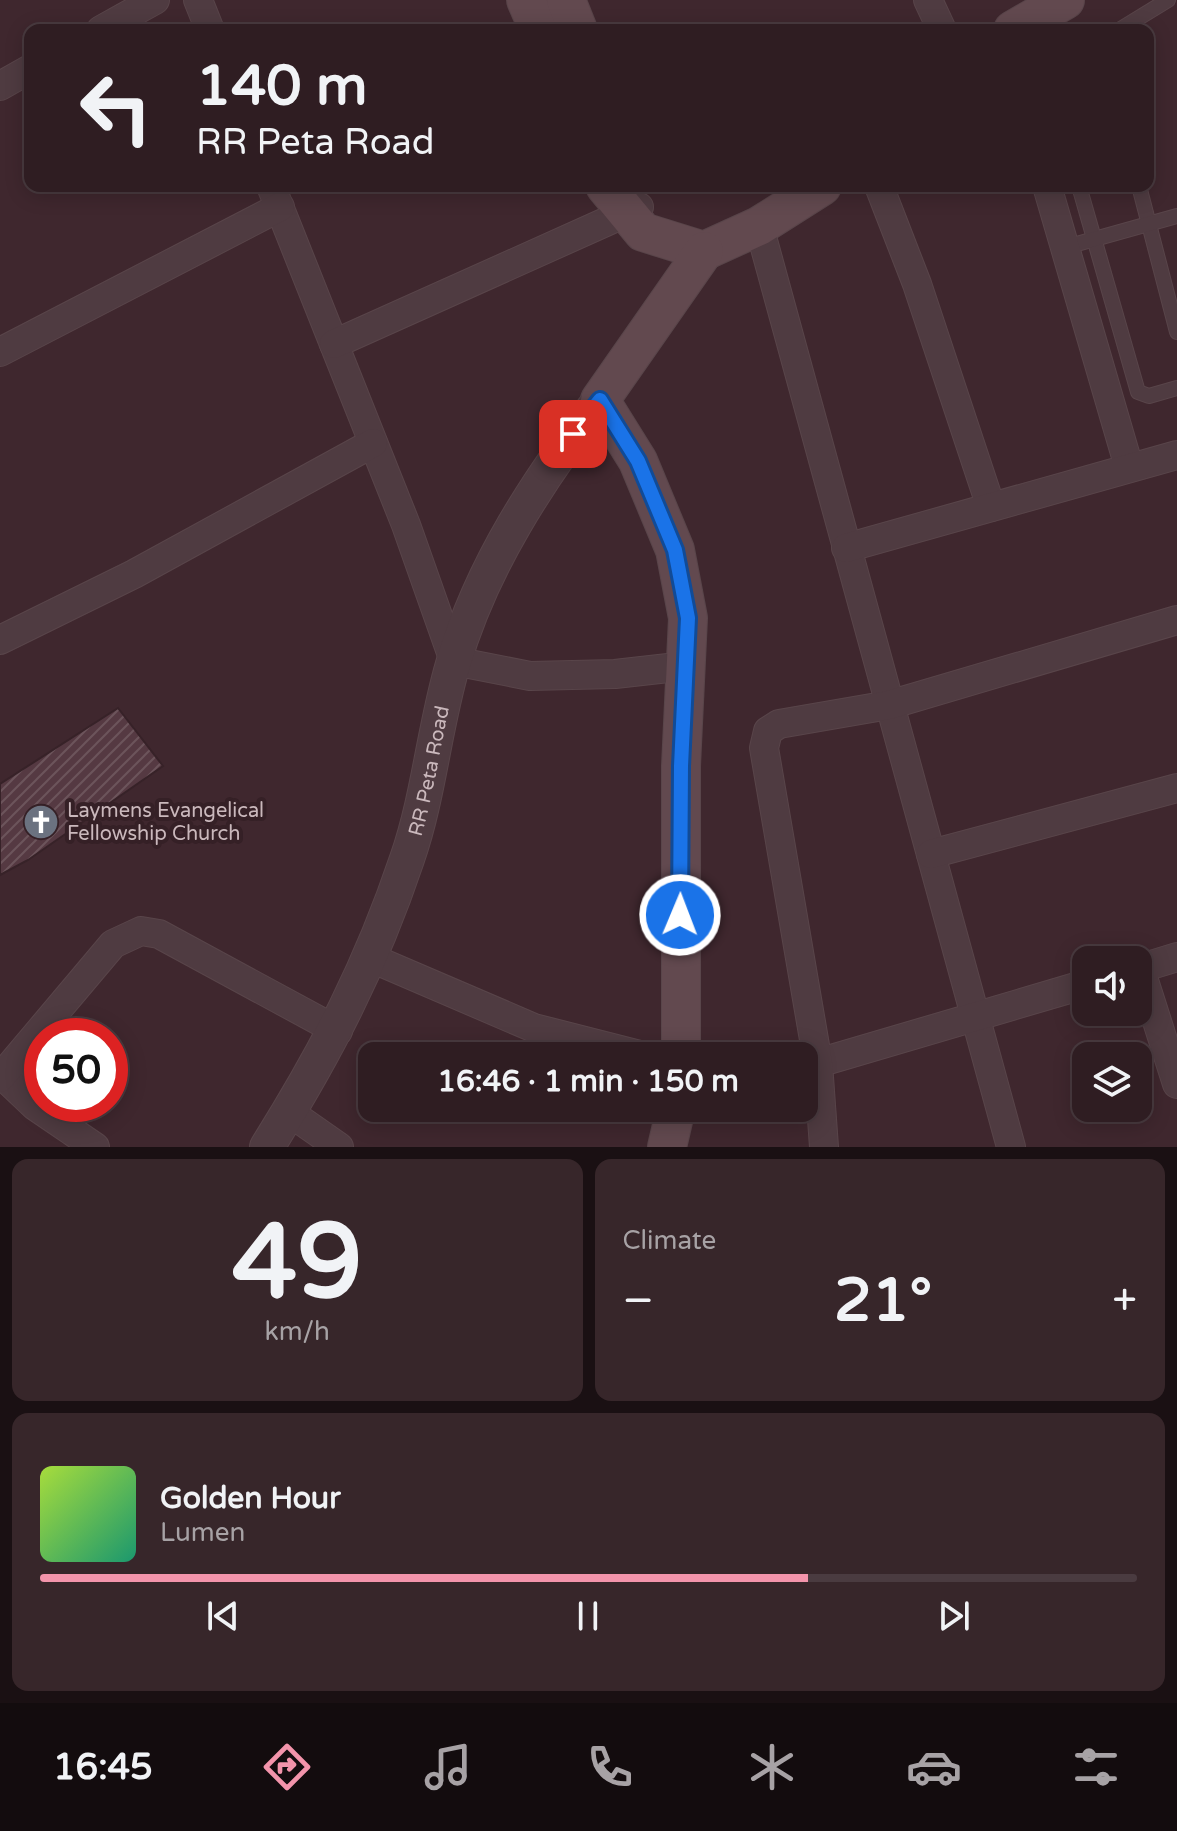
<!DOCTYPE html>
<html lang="en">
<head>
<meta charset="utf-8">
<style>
	:root { --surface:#2f1d22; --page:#37262a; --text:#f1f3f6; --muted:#a7a2a5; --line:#4a3b40; --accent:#f394ab }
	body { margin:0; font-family:"Varela Round",sans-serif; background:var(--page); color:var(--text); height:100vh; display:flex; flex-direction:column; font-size:30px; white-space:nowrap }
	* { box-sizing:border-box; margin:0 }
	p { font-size:26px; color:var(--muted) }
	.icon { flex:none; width:44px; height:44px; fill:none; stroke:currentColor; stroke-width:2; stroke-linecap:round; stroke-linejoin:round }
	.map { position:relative; height:1147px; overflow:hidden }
	.panel { display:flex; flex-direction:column; gap:12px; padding:12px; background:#1a1013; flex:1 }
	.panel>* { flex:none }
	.hud { position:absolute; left:24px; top:24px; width:1130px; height:168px; border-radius:16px; box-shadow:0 4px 20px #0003,0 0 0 2px var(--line); background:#2f1d22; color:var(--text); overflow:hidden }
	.controls { position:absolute; left:1072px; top:946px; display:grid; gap:16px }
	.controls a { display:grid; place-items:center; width:80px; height:80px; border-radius:16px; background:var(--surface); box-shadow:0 4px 20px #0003,0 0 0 2px var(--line); font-size:40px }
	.speed { position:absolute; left:24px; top:1018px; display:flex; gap:16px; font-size:40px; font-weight:700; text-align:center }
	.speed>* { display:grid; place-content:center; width:104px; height:104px; border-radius:50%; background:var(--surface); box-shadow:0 4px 20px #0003,0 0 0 2px var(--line); line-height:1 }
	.speed .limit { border:12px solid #d22; background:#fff; color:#111 }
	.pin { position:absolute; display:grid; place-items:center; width:68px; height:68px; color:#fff; margin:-34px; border-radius:16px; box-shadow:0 4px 12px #0006 }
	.me { position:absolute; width:88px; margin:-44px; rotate:1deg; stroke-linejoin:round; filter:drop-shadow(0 0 6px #0008) }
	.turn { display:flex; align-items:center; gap:28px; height:168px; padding:0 40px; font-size:36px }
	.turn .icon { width:104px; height:104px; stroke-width:2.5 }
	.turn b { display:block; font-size:56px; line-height:68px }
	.big { font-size:60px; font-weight:700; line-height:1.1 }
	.panel .card { flex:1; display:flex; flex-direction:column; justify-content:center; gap:12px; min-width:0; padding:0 28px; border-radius:16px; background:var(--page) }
	.panel .dial { align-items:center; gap:0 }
	.dial b { font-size:104px; line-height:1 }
	.song { display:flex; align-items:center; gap:24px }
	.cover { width:96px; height:96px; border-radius:12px; background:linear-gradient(135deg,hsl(80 70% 55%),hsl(160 70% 35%)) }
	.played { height:8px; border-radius:4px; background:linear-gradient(90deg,var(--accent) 70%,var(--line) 70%) }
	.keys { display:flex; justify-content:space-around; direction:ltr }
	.heat { display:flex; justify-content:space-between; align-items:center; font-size:44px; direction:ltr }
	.panel .tiles { flex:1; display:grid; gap:12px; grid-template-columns:1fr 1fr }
	.card:last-child { grid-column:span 2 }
	.trip { position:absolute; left:358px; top:1042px; width:460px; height:80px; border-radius:16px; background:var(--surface); box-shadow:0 4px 20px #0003,0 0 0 2px var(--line); font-weight:700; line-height:80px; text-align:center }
	.dock { display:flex; height:128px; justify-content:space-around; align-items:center; background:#130c0e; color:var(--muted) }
	.dock .icon { width:56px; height:56px }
	.dock .active { color:var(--accent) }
	.dock b { font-size:36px; color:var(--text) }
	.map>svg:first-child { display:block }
	.building { fill:url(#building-hatch); stroke:#372228; stroke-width:2 }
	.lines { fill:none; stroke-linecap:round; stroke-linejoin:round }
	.service-casing { stroke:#59454a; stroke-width:16 }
	.minor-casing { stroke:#59454a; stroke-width:30 }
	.tertiary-casing { stroke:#59454a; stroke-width:36 }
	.secondary-casing { stroke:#59454a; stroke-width:40 }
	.service { stroke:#4f3b41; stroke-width:14 }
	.minor { stroke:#4f3b41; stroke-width:28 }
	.tertiary { stroke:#4f3b41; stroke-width:34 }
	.secondary { stroke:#62494f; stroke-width:38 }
	.route-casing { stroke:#114b97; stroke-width:20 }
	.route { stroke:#1a73e8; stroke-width:14 }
	.labels { text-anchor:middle; stroke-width:8; stroke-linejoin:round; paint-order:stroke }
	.street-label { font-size:20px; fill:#cab8bc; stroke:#352026 }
	.poi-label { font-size:20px; fill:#cab8bc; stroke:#352026; text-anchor:start }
</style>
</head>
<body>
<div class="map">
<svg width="1177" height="1147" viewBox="0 0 1177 1147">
	<defs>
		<pattern id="building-hatch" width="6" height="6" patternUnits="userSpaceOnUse" patternTransform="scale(2)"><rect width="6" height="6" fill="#553942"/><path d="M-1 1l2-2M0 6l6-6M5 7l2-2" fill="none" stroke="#6c545b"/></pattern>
	</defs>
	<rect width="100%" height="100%" fill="#3f272e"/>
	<!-- building -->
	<polygon class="building" points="118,708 163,766 28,860 0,875 0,784"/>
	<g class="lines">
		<defs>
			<g id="service">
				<polyline points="1119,30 1168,0"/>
				<polyline points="1079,186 1138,392 1149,396 1177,388"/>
				<polyline points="1139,186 1177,332"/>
				<polyline points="1066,247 1177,216"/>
			</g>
			<g id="minor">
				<polyline points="198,0 210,30"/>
				<polyline points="928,0 942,30"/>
				<polyline points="101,30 155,0"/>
				<polyline points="0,86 30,69"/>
				<polyline points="271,186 406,525 454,661 530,676 615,674 686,666"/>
				<polyline points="879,186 917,284 991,507"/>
				<polyline points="1047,186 1129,467"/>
				<polyline points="759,226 1011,1147"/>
				<polyline points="334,344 639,207"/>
				<polyline points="0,352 280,207"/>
				<polyline points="846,548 1177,455"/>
				<polyline points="0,640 134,574 373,443"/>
				<polyline points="931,854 1177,788"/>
				<polyline points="371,958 534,1028 644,1056"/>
				<polyline points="1140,968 1177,1084"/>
				<polyline points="1138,969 1177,957"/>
				<polyline points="818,1063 1086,984"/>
				<polyline points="0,1073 35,1106 95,1147"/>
				<polyline points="0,1078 113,944 141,931 159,934 338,1031"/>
				<polyline points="289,1112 339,1147"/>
				<polyline points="824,1147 818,1063 764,748 768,731 779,724 889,705 1177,620"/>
			</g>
			<g id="tertiary">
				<path id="s1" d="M 267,1147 C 327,1051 371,966 407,859 C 429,796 434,728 453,664 C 481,567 539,478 600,400"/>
			</g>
			<g id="secondary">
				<polyline points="526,0 539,30"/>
				<polyline points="566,0 578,30"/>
				<polyline points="1013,30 1065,0"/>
				<polyline points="605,186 643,232 704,251 759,226 822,186"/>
				<polyline points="681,1056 681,766 688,618 675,550 638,461 600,400 704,251"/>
				<polyline points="667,1147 676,1108"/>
			</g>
		</defs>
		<!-- service casing -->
		<use href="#service" class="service-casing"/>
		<!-- minor casing -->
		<use href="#minor" class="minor-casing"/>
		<!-- tertiary casing -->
		<use href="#tertiary" class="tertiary-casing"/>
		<!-- secondary casing -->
		<use href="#secondary" class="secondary-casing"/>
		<!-- service -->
		<use href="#service" class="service"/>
		<!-- minor -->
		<use href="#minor" class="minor"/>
		<!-- tertiary -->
		<use href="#tertiary" class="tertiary"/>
		<!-- secondary -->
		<use href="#secondary" class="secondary"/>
	</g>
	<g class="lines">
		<defs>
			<polyline id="route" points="573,434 600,400 638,461 675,550 688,618 681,766 680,915"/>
		</defs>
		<!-- route casing -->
		<use href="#route" class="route-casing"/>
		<!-- route -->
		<use href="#route" class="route"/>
	</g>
	<!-- icons -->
	<defs>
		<symbol id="church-disc" viewBox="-11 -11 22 22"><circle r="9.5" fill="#6b7280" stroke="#352026"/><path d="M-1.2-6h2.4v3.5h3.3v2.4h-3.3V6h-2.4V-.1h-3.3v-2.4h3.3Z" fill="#fff"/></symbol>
	</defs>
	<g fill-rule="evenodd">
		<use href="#church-disc" x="21" y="802" width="40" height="40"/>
	</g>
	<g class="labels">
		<!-- street labels -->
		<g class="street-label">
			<text dy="7" stroke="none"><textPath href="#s1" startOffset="412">RR Peta Road</textPath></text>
		</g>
		<!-- poi labels -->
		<g class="poi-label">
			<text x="67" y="817">Laymens Evangelical<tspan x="67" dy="23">Fellowship Church</tspan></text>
		</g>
	</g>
</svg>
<div class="controls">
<a><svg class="icon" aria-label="sound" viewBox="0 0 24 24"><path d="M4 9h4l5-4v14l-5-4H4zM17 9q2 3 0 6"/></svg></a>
<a><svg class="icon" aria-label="layers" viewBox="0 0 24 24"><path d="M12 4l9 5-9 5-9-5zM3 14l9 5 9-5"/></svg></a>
</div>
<div class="speed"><div class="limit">50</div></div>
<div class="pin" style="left:573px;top:434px;background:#d93025"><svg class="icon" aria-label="arrive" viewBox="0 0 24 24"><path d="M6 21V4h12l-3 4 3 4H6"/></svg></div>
<svg class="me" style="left:680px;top:915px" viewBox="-20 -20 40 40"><circle r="17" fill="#1a73e8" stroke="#fff" stroke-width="3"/><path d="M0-11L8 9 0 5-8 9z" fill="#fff"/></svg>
<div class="trip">16:46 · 1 min · 150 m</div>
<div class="hud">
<div class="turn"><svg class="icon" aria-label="left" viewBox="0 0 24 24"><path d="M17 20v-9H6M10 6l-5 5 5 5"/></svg><div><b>140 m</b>RR Peta Road</div></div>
</div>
</div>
<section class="panel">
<div class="tiles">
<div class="card dial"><b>49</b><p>km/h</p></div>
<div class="card"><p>Climate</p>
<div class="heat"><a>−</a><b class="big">21°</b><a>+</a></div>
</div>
<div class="card">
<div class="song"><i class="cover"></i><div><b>Golden Hour</b><p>Lumen</p></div></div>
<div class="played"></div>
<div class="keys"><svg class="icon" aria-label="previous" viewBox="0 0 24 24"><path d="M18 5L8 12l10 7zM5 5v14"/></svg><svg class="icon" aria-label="pause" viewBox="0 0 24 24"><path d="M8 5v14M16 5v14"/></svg><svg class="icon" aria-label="next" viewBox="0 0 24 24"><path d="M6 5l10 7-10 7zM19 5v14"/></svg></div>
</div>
</div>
</section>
<nav class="dock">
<b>16:45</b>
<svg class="icon active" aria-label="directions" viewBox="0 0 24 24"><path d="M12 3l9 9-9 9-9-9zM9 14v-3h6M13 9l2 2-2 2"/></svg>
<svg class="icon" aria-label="music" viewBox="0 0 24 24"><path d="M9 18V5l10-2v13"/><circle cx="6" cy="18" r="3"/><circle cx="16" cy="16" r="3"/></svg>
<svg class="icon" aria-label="phone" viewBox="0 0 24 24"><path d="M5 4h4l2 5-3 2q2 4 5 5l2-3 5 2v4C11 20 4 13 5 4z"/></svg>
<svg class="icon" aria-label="climate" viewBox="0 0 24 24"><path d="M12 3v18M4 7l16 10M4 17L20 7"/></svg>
<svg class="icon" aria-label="car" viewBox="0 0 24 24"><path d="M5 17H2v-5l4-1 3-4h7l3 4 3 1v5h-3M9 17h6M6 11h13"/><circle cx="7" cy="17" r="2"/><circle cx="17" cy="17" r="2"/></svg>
<svg class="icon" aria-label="filters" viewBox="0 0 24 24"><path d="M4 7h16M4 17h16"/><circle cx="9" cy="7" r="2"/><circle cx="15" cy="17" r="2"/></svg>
</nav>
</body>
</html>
